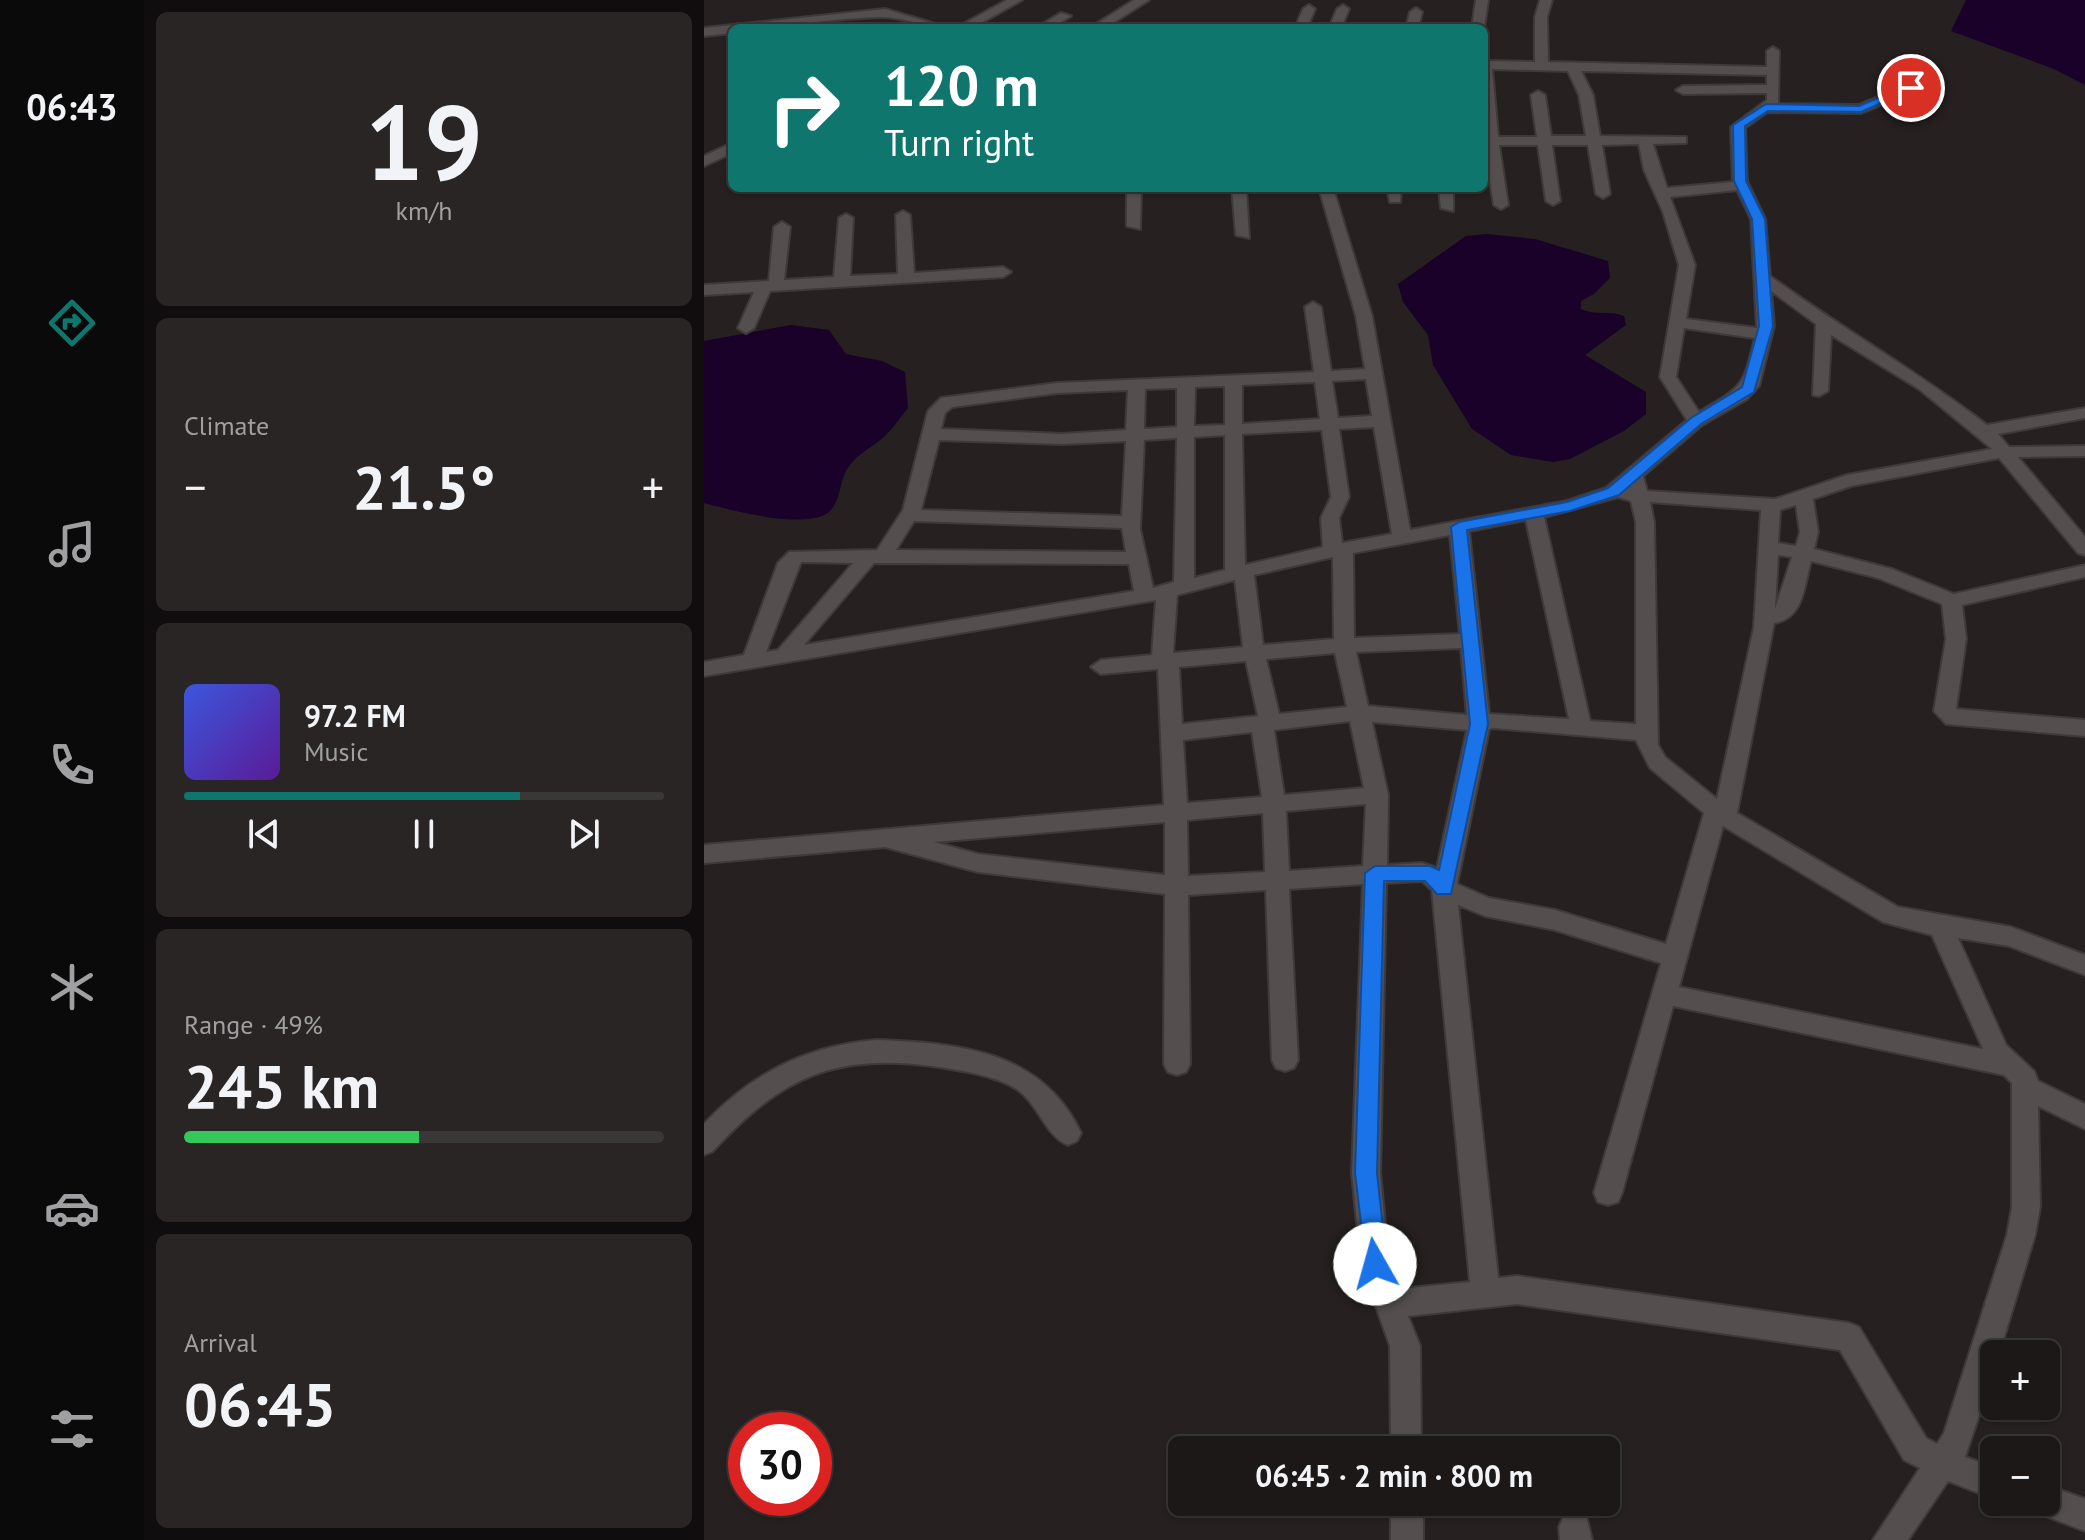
<!DOCTYPE html>
<html lang="en">
<head>
<meta charset="utf-8">
<style>
	:root { --surface:#1c1818; --page:#292525; --text:#f1f3f6; --muted:#a0a0a2; --line:#3a3737; --accent:#0f766e }
	body { margin:0; font-family:"PT Sans",sans-serif; background:var(--page); color:var(--text); height:100vh; display:flex; flex-direction:column; font-size:30px; white-space:nowrap }
	* { box-sizing:border-box; margin:0 }
	p { font-size:26px; color:var(--muted) }
	.icon { flex:none; width:44px; height:44px; fill:none; stroke:currentColor; stroke-width:2; stroke-linecap:round; stroke-linejoin:round }
	.map { position:relative; flex:1; overflow:hidden }
	.details { display:flex; flex-direction:column; gap:12px; padding:12px; background:#0f0d0d; width:560px }
	.details>* { flex:none }
	.hud { position:absolute; left:24px; top:24px; width:760px; height:168px; border-radius:12px; box-shadow:0 2px 6px #0004,0 0 0 2px var(--line); background:#0f766e; color:#fff; overflow:hidden }
	.fabs { position:absolute; left:1276px; top:1340px; display:grid; gap:16px }
	.fabs a { display:grid; place-items:center; width:80px; height:80px; border-radius:12px; background:var(--surface); box-shadow:0 2px 6px #0004,0 0 0 2px var(--line); font-size:40px }
	.speed { position:absolute; left:24px; top:1412px; display:flex; gap:16px; font-size:40px; font-weight:700; text-align:center }
	.speed>* { display:grid; place-content:center; width:104px; height:104px; border-radius:50%; background:var(--surface); box-shadow:0 2px 6px #0004,0 0 0 2px var(--line); line-height:1 }
	.speed .limit { border:12px solid #d22; background:#fff; color:#111 }
	.pin { position:absolute; display:grid; place-items:center; width:68px; height:68px; color:#fff; margin:-34px; border:4px solid #fff; border-radius:50%; box-shadow:0 2px 8px #0007 }
	.me { position:absolute; width:88px; margin:-44px; rotate:353deg; stroke-linejoin:round; filter:drop-shadow(0 0 6px #0008) }
	.turn { display:flex; align-items:center; gap:28px; height:168px; padding:0 24px; font-size:36px }
	.turn .icon { width:104px; height:104px; stroke-width:2.5 }
	.turn b { display:block; font-size:56px; line-height:68px }
	.big { font-size:60px; font-weight:600; line-height:1.1 }
	.details .widget { flex:1; display:flex; flex-direction:column; justify-content:center; gap:12px; min-width:0; padding:0 28px; border-radius:12px; background:var(--page) }
	.details .dial { align-items:center; gap:0 }
	.dial b { font-size:104px; line-height:1 }
	.song { display:flex; align-items:center; gap:24px }
	.cover { width:96px; height:96px; border-radius:12px; background:linear-gradient(135deg,hsl(230 70% 55%),hsl(270 70% 35%)) }
	.played { height:8px; border-radius:4px; background:linear-gradient(90deg,var(--accent) 70%,var(--line) 70%) }
	.keys { display:flex; justify-content:space-around; direction:ltr }
	.heat { display:flex; justify-content:space-between; align-items:center; font-size:44px; direction:ltr }
	.charge { height:12px; border-radius:6px; background:linear-gradient(90deg,#34c759 49%,var(--line) 0) }
	.trip { position:absolute; left:464px; top:1436px; width:452px; height:80px; border-radius:12px; background:var(--surface); box-shadow:0 2px 6px #0004,0 0 0 2px var(--line); font-weight:600; line-height:80px; text-align:center }
	main { display:flex; flex:1; min-height:0 }
	.tabs { display:flex; flex-direction:column; width:144px; justify-content:space-around; align-items:center; background:#0b0a0a; color:var(--muted) }
	.tabs .icon { width:56px; height:56px }
	.tabs .selected { color:var(--accent) }
	.tabs b { font-size:36px; color:var(--text) }
	.map>svg:first-child { display:block }
	.water { fill:#190129 }
	.lines { fill:none; stroke-linecap:round; stroke-linejoin:round }
	.street-casing { stroke:#3f3a3a; stroke-width:4 }
	.street { fill:#544e4e; fill-rule:evenodd }
	.route { fill:#1a73e8; stroke:#114b97; stroke-width:2 }
</style>
</head>
<body>
<main>
<nav class="tabs">
<b>06:43</b>
<svg class="icon selected" aria-label="directions" viewBox="0 0 24 24"><path d="M12 3l9 9-9 9-9-9zM9 14v-3h6M13 9l2 2-2 2"/></svg>
<svg class="icon" aria-label="music" viewBox="0 0 24 24"><path d="M9 18V5l10-2v13"/><circle cx="6" cy="18" r="3"/><circle cx="16" cy="16" r="3"/></svg>
<svg class="icon" aria-label="phone" viewBox="0 0 24 24"><path d="M5 4h4l2 5-3 2q2 4 5 5l2-3 5 2v4C11 20 4 13 5 4z"/></svg>
<svg class="icon" aria-label="climate" viewBox="0 0 24 24"><path d="M12 3v18M4 7l16 10M4 17L20 7"/></svg>
<svg class="icon" aria-label="car" viewBox="0 0 24 24"><path d="M5 17H2v-5l4-1 3-4h7l3 4 3 1v5h-3M9 17h6M6 11h13"/><circle cx="7" cy="17" r="2"/><circle cx="17" cy="17" r="2"/></svg>
<svg class="icon" aria-label="filters" viewBox="0 0 24 24"><path d="M4 7h16M4 17h16"/><circle cx="9" cy="7" r="2"/><circle cx="15" cy="17" r="2"/></svg>
</nav>
<section class="details">
<div class="widget dial"><b>19</b><p>km/h</p></div>
<div class="widget"><p>Climate</p>
<div class="heat"><a>−</a><b class="big">21.5°</b><a>+</a></div>
</div>
<div class="widget">
<div class="song"><i class="cover"></i><div><b>97.2 FM</b><p>Music</p></div></div>
<div class="played"></div>
<div class="keys"><svg class="icon" aria-label="previous" viewBox="0 0 24 24"><path d="M18 5L8 12l10 7zM5 5v14"/></svg><svg class="icon" aria-label="pause" viewBox="0 0 24 24"><path d="M8 5v14M16 5v14"/></svg><svg class="icon" aria-label="next" viewBox="0 0 24 24"><path d="M6 5l10 7-10 7zM19 5v14"/></svg></div>
</div>
<div class="widget"><p>Range · 49%</p><b class="big">245 km</b><div class="charge"></div></div>
<div class="widget"><p>Arrival</p><b class="big">06:45</b></div>
</section>
<div class="map">
<svg width="1381" height="1540" viewBox="0 0 1381 1540">
	<rect width="100%" height="100%" fill="#262020"/>
	<!-- water -->
	<g class="water">
		<polygon points="1262,0 1381,0 1381,85 1350,69 1247,31"/>
		<path d="M 782,234 L 831,239 L 904,261 L 906,278 L 890,294 L 877,301 L 877,309 C 893,316 904,310 920,316 L 922,325 L 881,355 L 942,392 L 942,414 L 920,431 L 866,459 L 849,462 L 807,455 L 768,429 L 729,365 L 724,335 L 699,302 L 694,284 L 762,236 Z"/>
		<path d="M 87,325 L 125,330 L 142,354 L 178,361 L 201,372 L 204,408 C 195,419 186,433 175,441 C 165,449 154,454 146,465 C 135,478 138,497 127,510 C 107,532 27,510 0,503 L 0,341 Z"/>
	</g>
	<g class="lines">
		<defs>
			<g id="street">
				<polygon points="303,0 318,0 268,28 252,28"/>
				<polygon points="430,0 445,0 401,28 386,28"/>
				<polygon points="772,0 784,0 780,28 768,28"/>
				<path d="M 836,0 L 848,0 L 843,17 L 844,62 L 1063,67 L 1063,51 L 1069,47 L 1075,51 L 1074,104 L 1155,105 L 1223,76 L 1233,76 L 1233,82 L 1157,113 L 1063,112 L 1041,128 L 1043,181 L 1061,219 L 1066,276 C 1137,328 1213,371 1283,425 L 1381,408 L 1381,418 L 1294,434 L 1305,447 L 1381,446 L 1381,456 L 1314,457 L 1381,537 L 1381,555 L 1374,553 L 1295,458 L 1147,486 L 1109,499 L 1114,532 L 1110,549 L 1188,569 L 1250,594 L 1381,565 L 1381,577 L 1258,605 L 1262,639 L 1252,709 L 1381,720 L 1381,736 L 1242,724 L 1230,711 L 1242,639 L 1238,604 L 1174,578 L 1107,561 C 1100,585 1100,619 1070,623 L 1033,813 L 1194,907 L 1307,927 L 1381,955 L 1381,975 L 1305,946 L 1254,938 L 1302,1045 L 1330,1071 L 1334,1081 L 1381,1104 L 1381,1129 L 1334,1106 L 1336,1207 L 1331,1235 L 1295,1354 L 1290,1354 L 1290,1370 L 1261,1457 L 1290,1467 L 1290,1499 L 1244,1481 L 1204,1540 L 1169,1540 L 1216,1468 L 1200,1460 L 1136,1350 L 813,1304 L 704,1316 L 716,1346 L 717,1450 L 687,1450 L 686,1346 L 657,1264 L 648,1173 L 659,884 L 585,889 L 594,1060 L 590,1068 L 581,1071 L 572,1068 L 568,1060 L 562,890 L 484,895 L 486,1064 L 482,1072 L 473,1075 L 464,1072 L 460,1064 L 461,894 L 274,872 L 181,847 L 0,863 L 0,845 L 460,805 L 454,669 L 397,674 L 387,667 L 397,660 L 448,655 L 452,600 L 0,676 L 0,662 L 40,655 L 74,563 L 85,552 L 173,550 L 199,510 L 224,411 L 237,398 L 353,383 L 610,372 L 601,307 L 609,302 L 617,307 L 627,371 L 661,369 L 652,316 L 615,188 L 629,188 L 668,316 L 706,530 L 863,501 L 902,488 L 983,420 L 956,377 L 975,265 L 959,212 L 940,170 L 935,144 L 898,145 L 906,194 L 899,198 L 892,194 L 884,145 L 848,145 L 856,201 L 849,205 L 842,201 L 834,145 L 795,145 L 804,205 L 797,209 L 790,205 L 780,145 L 780,61 L 831,62 L 831,17 ZM 788,69 L 864,71 L 875,95 L 882,136 L 847,136 L 841,95 L 834,91 L 827,95 L 833,137 L 794,137 ZM 877,71 L 1063,75 L 1063,85 L 979,86 L 972,90 L 979,94 L 1063,93 L 1063,100 L 1027,127 L 1029,182 L 963,188 L 949,144 L 982,143 L 982,137 L 896,136 L 889,95 ZM 1033,190 L 1047,219 L 1053,328 L 982,319 L 991,265 L 966,197 ZM 1067,291 L 1112,324 L 1109,395 L 1115,396 L 1124,391 L 1127,335 L 1215,389 L 1288,449 L 1143,475 L 1071,499 L 943,491 L 939,476 L 998,425 L 1043,399 L 1055,386 L 1070,326 ZM 980,328 L 1051,338 C 1039,388 1039,386 995,412 L 972,377 ZM 662,379 L 668,416 L 634,418 L 628,381 ZM 611,382 L 616,419 L 538,424 L 538,385 ZM 521,386 L 521,425 L 490,426 L 491,387 ZM 473,388 L 473,427 L 440,429 L 441,389 ZM 424,390 L 422,430 L 358,434 L 237,429 L 241,413 L 248,407 L 353,393 ZM 670,427 L 688,534 L 638,543 L 635,518 L 645,497 L 635,429 ZM 618,430 L 627,497 L 617,518 L 619,547 L 541,565 L 538,434 ZM 521,435 L 521,570 L 490,578 L 490,437 ZM 473,438 L 470,582 L 449,588 L 436,529 L 440,440 ZM 235,440 L 358,444 L 422,441 L 418,516 L 217,510 ZM 914,497 L 927,501 L 932,522 L 932,724 L 886,721 L 840,517 ZM 946,502 L 1057,510 L 1050,627 L 1013,799 L 961,757 L 954,745 L 950,522 ZM 1092,505 L 1096,532 L 1092,546 L 1074,543 L 1076,510 ZM 822,520 L 865,719 L 785,714 L 765,531 ZM 210,521 L 418,528 L 422,552 L 192,550 ZM 746,535 L 756,634 L 650,638 L 649,553 ZM 1074,555 L 1088,557 L 1071,609 ZM 629,557 L 630,639 L 559,645 L 550,575 ZM 97,562 L 149,563 L 74,650 L 62,652 ZM 170,563 L 425,564 L 430,591 L 100,645 ZM 531,580 L 539,647 L 469,653 L 473,595 ZM 757,648 L 763,715 L 664,706 L 652,652 ZM 631,653 L 643,707 L 575,714 L 562,659 ZM 542,661 L 554,716 L 478,724 L 475,667 ZM 646,721 L 660,788 L 580,795 L 570,730 ZM 668,722 L 763,730 L 733,868 L 718,863 L 683,865 L 684,795 ZM 789,728 L 932,740 L 946,768 L 1000,813 L 962,944 L 851,910 L 785,898 L 753,884 L 785,729 ZM 548,732 L 558,797 L 483,803 L 479,740 ZM 662,804 L 659,866 L 585,871 L 582,811 ZM 559,813 L 561,872 L 484,876 L 483,820 ZM 461,822 L 461,875 L 274,854 L 230,842 ZM 1019,826 L 1179,922 L 1228,935 L 1279,1049 L 975,987 ZM 718,881 L 728,890 L 766,1282 L 695,1289 L 685,1264 L 676,1173 L 682,883 ZM 754,905 L 781,916 L 851,930 L 957,963 L 890,1193 L 894,1202 L 904,1205 L 914,1202 L 918,1193 L 969,1006 L 1300,1075 L 1308,1083 L 1308,1207 L 1303,1235 L 1240,1433 L 1233,1444 L 1222,1438 L 1155,1327 L 1145,1323 L 813,1276 L 794,1278 Z"/>
				<polygon points="605,5 611,9 603,28 591,28 599,9"/>
				<polygon points="639,5 645,9 637,28 625,28 633,9"/>
				<polygon points="712,8 718,12 714,28 702,28 706,12"/>
				<path d="M 181,9 L 245,28 C 222,28 200,17 178,17 C 128,18 78,28 28,28 L 28,33 L 0,36 L 0,28 Z"/>
				<polygon points="357,13 367,16 347,28 332,28"/>
				<polygon points="28,143 28,153 0,166 0,156"/>
				<polygon points="423,188 437,188 436,229 423,226"/>
				<polygon points="528,188 542,188 545,238 532,235"/>
				<polygon points="683,188 697,188 696,202 686,202"/>
				<polygon points="735,188 749,188 749,211 737,208"/>
				<polygon points="199,211 206,215 210,273 299,267 307,272 299,277 66,291 50,328 42,333 34,328 50,292 0,295 0,285 65,281 70,227 78,222 86,227 80,280 130,277 135,218 142,214 149,218 146,276 194,274 192,215"/>
				<path d="M 172,1040 C 254,1043 338,1050 377,1133 L 373,1141 L 364,1145 C 341,1136 334,1102 311,1088 C 289,1075 260,1071 235,1067 C 132,1052 78,1076 9,1151 L 0,1155 L 0,1124 C 48,1073 102,1046 172,1040 Z"/>
				<polygon points="1342,1485 1381,1499 1381,1531 1331,1512 1327,1502 1342,1502"/>
				<rect x="687" y="1502" width="32" height="38"/>
				<polygon points="871,1511 882,1516 888,1540 856,1540 855,1527 860,1516"/>
			</g>
		</defs>
		<!-- street casing -->
		<use href="#street" class="street-casing"/>
		<!-- street -->
		<use href="#street" class="street"/>
	</g>
	<!-- route -->
	<polygon class="route" points="1203,86 1212,88 1157,112 1064,111 1041,126 1042,181 1061,219 1069,326 1050,392 997,424 915,495 866,511 763,530 784,724 747,894 733,894 721,881 680,881 673,1173 683,1264 680,1272 671,1275 663,1272 651,1173 661,873 671,866 726,866 735,870 766,724 747,527 755,522 863,502 904,488 987,418 1038,387 1055,326 1048,219 1030,181 1029,125 1062,104 1155,106"/>
</svg>
<div class="fabs">
<a>+</a>
<a>−</a>
</div>
<div class="speed"><div class="limit">30</div></div>
<div class="pin" style="left:1207px;top:88px;background:#d93025"><svg class="icon" aria-label="arrive" viewBox="0 0 24 24"><path d="M6 21V4h12l-3 4 3 4H6"/></svg></div>
<svg class="me" style="left:671px;top:1264px" viewBox="-20 -20 40 40"><circle r="19" fill="#fff"/><path d="M0-13L10 11 0 6-10 11z" fill="#1a73e8"/></svg>
<div class="trip">06:45 · 2 min · 800 m</div>
<div class="hud">
<div class="turn"><svg class="icon" aria-label="right" viewBox="0 0 24 24"><path d="M7 20v-9h11M14 6l5 5-5 5"/></svg><div><b>120 m</b>Turn right</div></div>
</div>
</div>
</main>
</body>
</html>
